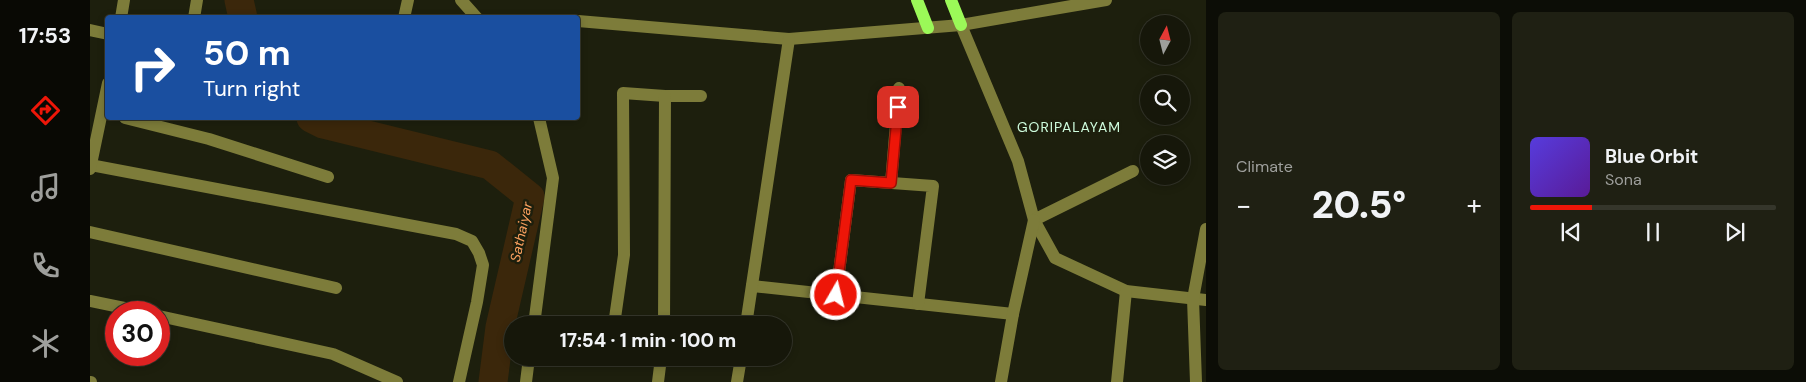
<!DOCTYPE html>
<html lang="en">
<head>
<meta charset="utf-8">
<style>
	:root { --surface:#16170a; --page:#1f2013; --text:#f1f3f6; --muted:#9e9f9c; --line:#35362b; --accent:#ee1608 }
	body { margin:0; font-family:"DM Sans",sans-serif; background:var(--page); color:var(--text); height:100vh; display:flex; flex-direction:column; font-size:19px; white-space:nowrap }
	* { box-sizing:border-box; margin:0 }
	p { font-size:16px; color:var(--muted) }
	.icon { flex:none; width:28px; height:28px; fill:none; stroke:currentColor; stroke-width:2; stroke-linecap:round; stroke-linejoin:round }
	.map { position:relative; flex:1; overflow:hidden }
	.side { display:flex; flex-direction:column; gap:12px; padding:12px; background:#0c0d06; width:600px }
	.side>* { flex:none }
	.guide { position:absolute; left:15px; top:15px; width:475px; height:105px; border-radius:5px; box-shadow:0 2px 8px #0003,0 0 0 1px var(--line); background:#1a4fa0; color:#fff; overflow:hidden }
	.needle { width:32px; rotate:7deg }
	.tools { position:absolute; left:1050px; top:15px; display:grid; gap:10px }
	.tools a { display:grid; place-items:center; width:50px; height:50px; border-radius:50%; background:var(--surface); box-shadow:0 2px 8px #0003,0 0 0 1px var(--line); font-size:25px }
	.speed { position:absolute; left:15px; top:301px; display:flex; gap:10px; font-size:25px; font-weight:700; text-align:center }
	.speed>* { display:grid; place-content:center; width:65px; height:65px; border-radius:50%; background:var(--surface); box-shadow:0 2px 8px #0003,0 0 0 1px var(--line); line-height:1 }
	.speed .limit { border:8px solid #d22; background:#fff; color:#111 }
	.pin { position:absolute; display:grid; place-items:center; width:42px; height:42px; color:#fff; margin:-21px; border-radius:10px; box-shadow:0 2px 8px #0006 }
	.me { position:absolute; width:55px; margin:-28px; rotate:8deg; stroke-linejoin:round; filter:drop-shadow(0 0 4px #0008) }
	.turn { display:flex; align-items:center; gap:18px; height:105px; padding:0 15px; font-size:22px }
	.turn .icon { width:65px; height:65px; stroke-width:2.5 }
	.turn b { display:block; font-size:35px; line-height:42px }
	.big { font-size:38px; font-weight:800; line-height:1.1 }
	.side .card { flex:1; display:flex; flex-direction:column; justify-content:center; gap:8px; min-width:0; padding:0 18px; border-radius:8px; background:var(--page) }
	.song { display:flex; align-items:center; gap:15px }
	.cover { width:60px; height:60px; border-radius:8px; background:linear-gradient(135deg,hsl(250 70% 55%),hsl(270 70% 35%)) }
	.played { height:5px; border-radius:2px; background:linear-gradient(90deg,var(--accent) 25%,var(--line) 25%) }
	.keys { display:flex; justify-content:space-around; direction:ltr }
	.heat { display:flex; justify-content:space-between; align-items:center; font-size:28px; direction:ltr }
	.side .tiles { flex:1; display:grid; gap:12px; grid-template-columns:repeat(2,1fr) }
	.trip { position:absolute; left:414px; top:316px; width:288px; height:50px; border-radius:25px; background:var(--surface); box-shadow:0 2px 8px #0003,0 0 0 1px var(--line); font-weight:800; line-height:50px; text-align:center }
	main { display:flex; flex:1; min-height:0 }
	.menu { display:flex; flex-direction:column; width:90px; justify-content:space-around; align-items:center; background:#090904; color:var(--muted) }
	.menu .icon { width:35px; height:35px }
	.menu .current { color:var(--accent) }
	.menu b { font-size:22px; color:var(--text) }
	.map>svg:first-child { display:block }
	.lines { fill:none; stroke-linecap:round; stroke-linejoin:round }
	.river { stroke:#3b270b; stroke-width:29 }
	.minor { stroke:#7d7c3a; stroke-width:12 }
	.major { stroke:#9bf958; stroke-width:12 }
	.route-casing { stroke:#9b0e05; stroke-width:12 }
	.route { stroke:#ee1608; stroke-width:9 }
	.labels { text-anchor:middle; stroke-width:5; stroke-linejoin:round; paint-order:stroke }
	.neighbourhood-label { font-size:14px; letter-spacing:1px; fill:#cffdde; stroke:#1d1f0d }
	.water-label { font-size:14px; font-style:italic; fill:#faa05f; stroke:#1d1f0d }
</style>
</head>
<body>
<main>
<nav class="menu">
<b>17:53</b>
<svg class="icon current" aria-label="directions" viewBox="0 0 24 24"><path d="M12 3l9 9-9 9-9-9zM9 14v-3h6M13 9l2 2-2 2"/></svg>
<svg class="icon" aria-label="music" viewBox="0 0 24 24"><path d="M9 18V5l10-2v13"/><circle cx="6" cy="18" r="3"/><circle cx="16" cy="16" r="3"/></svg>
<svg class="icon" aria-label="phone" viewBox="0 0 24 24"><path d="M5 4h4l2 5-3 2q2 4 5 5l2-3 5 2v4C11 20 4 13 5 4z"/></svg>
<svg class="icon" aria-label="climate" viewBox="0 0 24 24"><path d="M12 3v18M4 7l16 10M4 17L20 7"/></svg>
</nav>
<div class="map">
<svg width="1116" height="382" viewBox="0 0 1116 382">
	<rect width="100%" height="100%" fill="#1d1f0d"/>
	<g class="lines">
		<!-- river -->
		<g class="river">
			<polyline points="149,0 153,18"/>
			<polyline points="221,118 233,124 400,165 440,197 410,327 403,382"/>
		</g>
		<!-- minor -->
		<g class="minor">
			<polyline points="371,0 387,18"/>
			<polyline points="31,18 34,0"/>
			<polyline points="104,18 107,0"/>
			<polyline points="314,18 318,0"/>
			<polyline points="488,21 699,39 871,25 1016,0"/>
			<polyline points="871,25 928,161 944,220 965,258 1036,291 1116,300"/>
			<polyline points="0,30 18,34"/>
			<polyline points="35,118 119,139 238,177"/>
			<polyline points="0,165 366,234 382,241 389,253 393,265 387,302 369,382"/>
			<polyline points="0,169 18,83"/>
			<polyline points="801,183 809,88"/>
			<polyline points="944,220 1043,171"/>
			<polyline points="0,232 246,288"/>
			<polyline points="662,286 923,314"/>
			<polyline points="746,295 761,180 843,186 828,304"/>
			<polyline points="0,301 54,312"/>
			<polyline points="69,316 243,354 307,382"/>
			<polyline points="444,325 463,178 449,118"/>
			<polyline points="524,325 534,255 533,93 575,96 611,96"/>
			<polyline points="574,325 575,96"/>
			<polyline points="656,325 699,39"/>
			<polyline points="0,382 1,382"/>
			<polyline points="436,382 439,358"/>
			<polyline points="568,382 571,358"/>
			<polyline points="647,382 651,358"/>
			<polyline points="911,382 923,314 944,220"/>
			<polyline points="1027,382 1036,291"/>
			<polyline points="1106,382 1103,299 1116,229"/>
		</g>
		<!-- major -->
		<g class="major">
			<polyline points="827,0 838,28"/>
			<polyline points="861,0 871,25"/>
		</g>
	</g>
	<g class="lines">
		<defs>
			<polyline id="route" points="746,295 761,180 801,183 808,107"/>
		</defs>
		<!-- route casing -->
		<use href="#route" class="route-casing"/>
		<!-- route -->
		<use href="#route" class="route"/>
	</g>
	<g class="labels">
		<!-- neighbourhood labels -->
		<g class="neighbourhood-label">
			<text x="979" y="132">GORIPALAYAM</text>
		</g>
		<!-- water labels -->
		<g class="water-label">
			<text transform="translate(431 232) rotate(-78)" y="5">Sathaiyar</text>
		</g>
	</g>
</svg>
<div class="tools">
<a><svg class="needle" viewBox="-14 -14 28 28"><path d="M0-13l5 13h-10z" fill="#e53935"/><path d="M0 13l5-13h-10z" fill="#9e9f9c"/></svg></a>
<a><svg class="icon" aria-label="search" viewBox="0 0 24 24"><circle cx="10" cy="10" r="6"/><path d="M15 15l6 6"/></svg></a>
<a><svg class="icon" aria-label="layers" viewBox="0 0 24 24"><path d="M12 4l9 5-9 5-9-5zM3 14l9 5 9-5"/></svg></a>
</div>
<div class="speed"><div class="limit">30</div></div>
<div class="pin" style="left:808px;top:107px;background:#d93025"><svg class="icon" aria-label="arrive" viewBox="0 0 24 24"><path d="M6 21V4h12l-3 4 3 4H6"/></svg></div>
<svg class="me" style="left:746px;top:295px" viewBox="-20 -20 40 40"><circle r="17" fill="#ee1608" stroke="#fff" stroke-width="3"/><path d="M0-11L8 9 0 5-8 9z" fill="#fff"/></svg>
<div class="trip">17:54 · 1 min · 100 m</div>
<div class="guide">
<div class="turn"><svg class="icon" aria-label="right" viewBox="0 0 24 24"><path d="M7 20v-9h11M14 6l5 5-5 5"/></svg><div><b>50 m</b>Turn right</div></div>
</div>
</div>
<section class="side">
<div class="tiles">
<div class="card"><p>Climate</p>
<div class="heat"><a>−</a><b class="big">20.5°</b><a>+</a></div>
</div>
<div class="card">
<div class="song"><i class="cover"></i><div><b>Blue Orbit</b><p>Sona</p></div></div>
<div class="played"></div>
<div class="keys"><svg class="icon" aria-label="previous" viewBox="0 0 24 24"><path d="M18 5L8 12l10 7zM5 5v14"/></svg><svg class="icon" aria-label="pause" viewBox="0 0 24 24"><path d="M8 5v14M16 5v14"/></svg><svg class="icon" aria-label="next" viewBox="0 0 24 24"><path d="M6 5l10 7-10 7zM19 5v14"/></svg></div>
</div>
</div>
</section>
</main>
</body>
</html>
